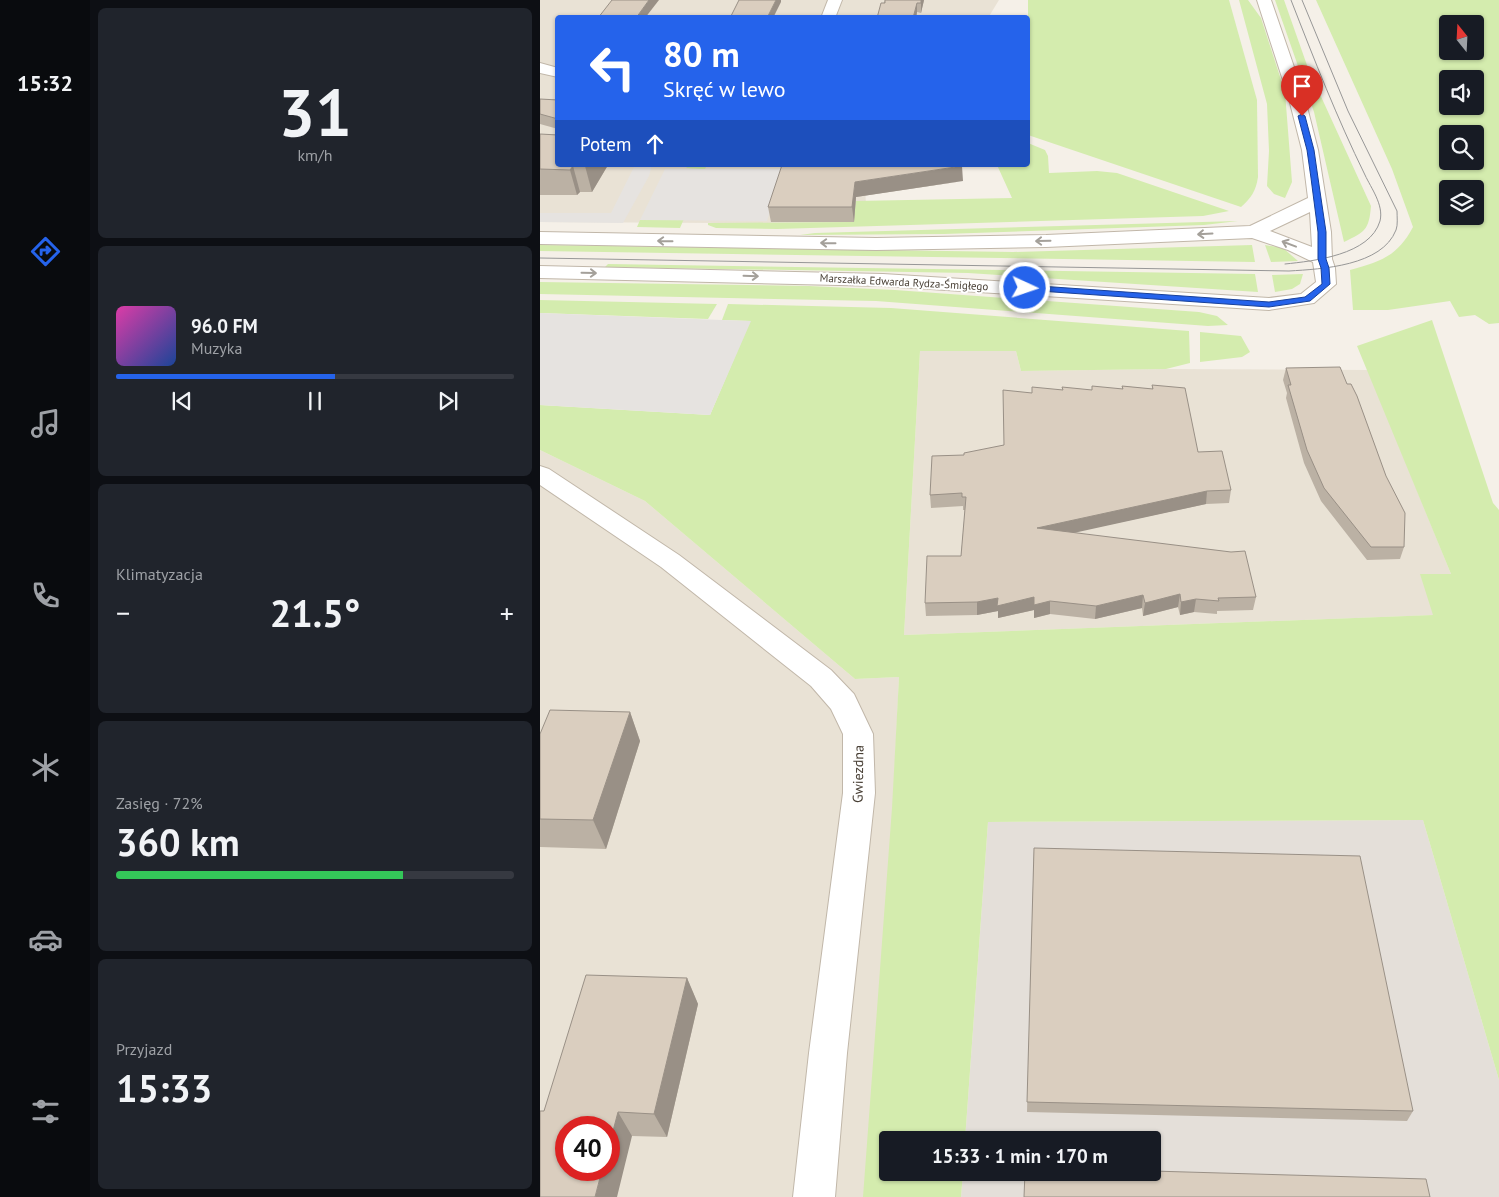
<!DOCTYPE html>
<html lang="pl">
<head>
<meta charset="utf-8">
<style>
	:root { --surface:#171b24; --page:#20242c; --text:#f1f3f6; --muted:#9ea1a6; --line:#363941; --accent:#2563eb }
	body { margin:0; font-family:"PT Sans",sans-serif; background:var(--page); color:var(--text); height:100vh; display:flex; flex-direction:column; font-size:19px; white-space:nowrap }
	* { box-sizing:border-box; margin:0 }
	p { font-size:16px; color:var(--muted) }
	.icon { flex:none; width:28px; height:28px; fill:none; stroke:currentColor; stroke-width:2; stroke-linecap:round; stroke-linejoin:round }
	.map { position:relative; flex:1; overflow:hidden }
	.panel { display:flex; flex-direction:column; gap:8px; padding:8px; background:#0d0f14; width:450px }
	.panel>* { flex:none }
	.hud { position:absolute; left:15px; top:15px; width:475px; height:152px; border-radius:5px; box-shadow:0 1px 4px #0004; background:#2563eb; color:#fff; overflow:hidden }
	.needle { width:32px; rotate:342deg }
	.fabs { position:absolute; left:899px; top:15px; display:grid; gap:10px }
	.fabs a { display:grid; place-items:center; width:45px; height:45px; border-radius:5px; background:var(--surface); box-shadow:0 1px 4px #0004; font-size:25px }
	.speed { position:absolute; left:15px; top:1116px; display:flex; gap:10px; font-size:25px; font-weight:700; text-align:center }
	.speed>* { display:grid; place-content:center; width:65px; height:65px; border-radius:50%; background:var(--surface); box-shadow:0 1px 4px #0004; line-height:1 }
	.speed .limit { border:8px solid #d22; background:#fff; color:#111 }
	.pin { position:absolute; display:grid; place-items:center; width:42px; height:42px; color:#fff; margin:-51px -21px; border-radius:50% 50% 50% 0; rotate:-45deg; box-shadow:0 0 5px #0007 }
	.pin .icon { rotate:45deg }
	.me { position:absolute; width:55px; margin:-28px; rotate:93deg; stroke-linejoin:round; filter:drop-shadow(0 0 4px #0008) }
	.turn { display:flex; align-items:center; gap:18px; height:105px; padding:0 25px; font-size:22px }
	.turn .icon { width:65px; height:65px; stroke-width:2.5 }
	.turn b { display:block; font-size:35px; line-height:42px }
	.then { display:flex; align-items:center; height:48px; padding:0 25px; background:#0003; gap:10px; font-size:19px }
	.big { font-size:38px; font-weight:700; line-height:1.1 }
	.panel .card { flex:1; display:flex; flex-direction:column; justify-content:center; gap:8px; min-width:0; padding:0 18px; border-radius:8px; background:var(--page) }
	.panel .dial { align-items:center; gap:0 }
	.dial b { font-size:65px; line-height:1 }
	.song { display:flex; align-items:center; gap:15px }
	.cover { width:60px; height:60px; border-radius:8px; background:linear-gradient(135deg,hsl(320 70% 55%),hsl(220 70% 35%)) }
	.played { height:5px; border-radius:2px; background:linear-gradient(90deg,var(--accent) 55%,var(--line) 55%) }
	.keys { display:flex; justify-content:space-around; direction:ltr }
	.heat { display:flex; justify-content:space-between; align-items:center; font-size:28px; direction:ltr }
	.charge { height:8px; border-radius:4px; background:linear-gradient(90deg,#34c759 72%,var(--line) 0) }
	.trip { position:absolute; left:339px; top:1131px; width:282px; height:50px; border-radius:5px; background:var(--surface); box-shadow:0 1px 4px #0004; font-weight:700; line-height:50px; text-align:center }
	main { display:flex; flex:1; min-height:0 }
	.dock { display:flex; flex-direction:column; width:90px; justify-content:space-around; align-items:center; background:#090b0e; color:var(--muted) }
	.dock .icon { width:35px; height:35px }
	.dock .active { color:var(--accent) }
	.dock b { font-size:22px; color:var(--text) }
	.map>svg:first-child { display:block }
	.residential { fill:#e9e2d5; fill-rule:evenodd }
	.industrial { fill:#e4dfd9 }
	.green { fill:#d4ecae; fill-rule:evenodd }
	.parking { fill:#e6e3e0 }
	.lines { fill:none; stroke-linecap:round; stroke-linejoin:round }
	.minor-casing { stroke:#c1b7a9; stroke-width:2 }
	.tertiary-casing { stroke:#c1b7a9; stroke-width:2 }
	.minor { fill:#fff; fill-rule:evenodd }
	.tertiary { fill:#fff; fill-rule:evenodd }
	.tram { stroke:#979797; stroke-width:1 }
	.wall { fill:#bbb1a4 }
	.shaded-wall { fill:#999086 }
	.building { fill:#dacebf; stroke:#999086 }
	.oneway { stroke:#a4a09a }
	.route { fill:#2563eb; stroke:#184099 }
	.labels { text-anchor:middle; stroke-width:4; stroke-linejoin:round; paint-order:stroke }
	.far-street-label { font-size:11px; fill:#494036; stroke:#fff }
	.street-label { font-size:14px; fill:#494036; stroke:#fff }
</style>
</head>
<body>
<main>
<nav class="dock">
<b>15:32</b>
<svg class="icon active" aria-label="directions" viewBox="0 0 24 24"><path d="M12 3l9 9-9 9-9-9zM9 14v-3h6M13 9l2 2-2 2"/></svg>
<svg class="icon" aria-label="music" viewBox="0 0 24 24"><path d="M9 18V5l10-2v13"/><circle cx="6" cy="18" r="3"/><circle cx="16" cy="16" r="3"/></svg>
<svg class="icon" aria-label="phone" viewBox="0 0 24 24"><path d="M5 4h4l2 5-3 2q2 4 5 5l2-3 5 2v4C11 20 4 13 5 4z"/></svg>
<svg class="icon" aria-label="climate" viewBox="0 0 24 24"><path d="M12 3v18M4 7l16 10M4 17L20 7"/></svg>
<svg class="icon" aria-label="car" viewBox="0 0 24 24"><path d="M5 17H2v-5l4-1 3-4h7l3 4 3 1v5h-3M9 17h6M6 11h13"/><circle cx="7" cy="17" r="2"/><circle cx="17" cy="17" r="2"/></svg>
<svg class="icon" aria-label="filters" viewBox="0 0 24 24"><path d="M4 7h16M4 17h16"/><circle cx="9" cy="7" r="2"/><circle cx="15" cy="17" r="2"/></svg>
</nav>
<section class="panel">
<div class="card dial"><b>31</b><p>km/h</p></div>
<div class="card">
<div class="song"><i class="cover"></i><div><b>96.0 FM</b><p>Muzyka</p></div></div>
<div class="played"></div>
<div class="keys"><svg class="icon" aria-label="previous" viewBox="0 0 24 24"><path d="M18 5L8 12l10 7zM5 5v14"/></svg><svg class="icon" aria-label="pause" viewBox="0 0 24 24"><path d="M8 5v14M16 5v14"/></svg><svg class="icon" aria-label="next" viewBox="0 0 24 24"><path d="M6 5l10 7-10 7zM19 5v14"/></svg></div>
</div>
<div class="card"><p>Klimatyzacja</p>
<div class="heat"><a>−</a><b class="big">21.5°</b><a>+</a></div>
</div>
<div class="card"><p>Zasięg · 72%</p><b class="big">360 km</b><div class="charge"></div></div>
<div class="card"><p>Przyjazd</p><b class="big">15:33</b></div>
</section>
<div class="map">
<svg width="959" height="1197" viewBox="0 0 959 1197">
	<rect width="100%" height="100%" fill="#f5f0e8"/>
	<!-- residential -->
	<g class="residential">
		<polygon points="0,0 459,0 448,18 18,18 18,165 328,165 324,168 327,224 0,222"/>
		<polygon points="380,351 476,351 481,371 626,369 828,370 911,574 894,615 364,635"/>
		<path d="M 0,450 L 105,501 L 315,679 L 359,677 L 348,910 L 324,1197 L 0,1197 ZM 26,1128 L 69,1128 L 69,1170 L 26,1170 Z"/>
	</g>
	<!-- industrial -->
	<polygon class="industrial" points="883,820 959,1080 959,1197 421,1197 423,1173 612,1172 612,1140 425,1140 448,822"/>
	<!-- green -->
	<g class="green">
		<path d="M 488,0 L 689,0 L 717,100 L 718,177 C 716,191 711,198 701,207 L 488,135 Z"/>
		<polygon points="699,0 708,0 721,18 745,92 752,182 745,198 734,194 727,186 729,151 727,104"/>
		<path d="M 735,0 L 744,0 L 768,68 L 831,206 C 829,230 825,232 804,242 L 774,112 Z"/>
		<path d="M 776,0 L 959,0 L 959,323 L 949,324 L 935,315 L 919,317 L 910,301 L 848,310 L 813,310 L 810,270 C 841,261 857,257 873,227 L 852,169 ZM 908,24 L 935,24 L 935,51 L 908,51 ZM 908,79 L 935,79 L 935,106 L 908,106 ZM 908,134 L 935,134 L 935,161 L 908,161 ZM 908,189 L 935,189 L 935,216 L 908,216 Z"/>
		<polygon points="488,143 505,150 508,156 509,173 557,171 577,173 689,211 663,216 237,229 176,228 168,225 168,223 313,222 316,201 472,198 457,165 488,165"/>
		<polygon points="149,165 162,165 166,167 140,228 97,227 100,220 138,220 160,169 146,168"/>
		<polygon points="698,221 664,225 404,234 260,235 275,233"/>
		<polygon points="0,245 473,252 712,245 715,262 0,251"/>
		<polygon points="725,245 743,248 758,261 731,262"/>
		<polygon points="68,264 715,274 718,292 428,273 65,267"/>
		<polygon points="763,274 760,284 752,289 735,292 732,275"/>
		<polygon points="0,282 269,286 355,290 659,312 677,316 688,325 668,326 336,301 0,294"/>
		<polygon points="0,300 177,304 168,319 0,313"/>
		<polygon points="188,304 351,308 649,331 650,363 626,369 481,371 476,351 380,351 364,635 893,615 880,574 911,574 817,346 892,320 953,503 959,510 959,1080 883,820 448,822 425,1140 348,1140 348,1172 423,1173 421,1197 323,1197 352,808 359,677 315,679 105,501 0,450 0,405 170,415 210,321 182,320"/>
		<polygon points="660,332 701,336 710,352 702,357 660,362"/>
	</g>
	<!-- parking -->
	<g class="parking">
		<polygon points="95,165 112,165 109,176 83,223 0,222 0,213 71,213"/>
		<polygon points="125,169 244,169 227,221 100,220"/>
		<polygon points="0,313 182,320 211,321 170,415 0,405"/>
	</g>
	<g class="lines">
		<defs>
			<g id="minor">
				<polygon points="288,0 302,0 295,18 281,18"/>
				<polygon points="0,63 18,68 18,77 0,73"/>
				<polygon points="0,466 9,469 139,555 291,670 314,694 333,734 335,793 307,1053 295,1197 253,1197 269,1053 303,793 303,734 291,709 271,686 121,567 0,485"/>
			</g>
			<path id="tertiary" d="M 717,0 L 731,0 L 765,99 L 778,150 L 791,232 L 792,259 L 795,268 L 796,284 L 774,303 L 729,310 L 343,286 L 0,278 L 0,266 L 343,274 L 729,298 L 761,294 L 776,282 L 773,262 L 748,250 L 712,238 L 506,247 L 336,250 L 0,244 L 0,232 L 336,238 L 506,235 L 710,226 L 768,198 L 762,150 L 749,99 ZM 770,212 L 772,247 L 730,231 Z"/>
		</defs>
		<!-- minor casing -->
		<use href="#minor" class="minor-casing"/>
		<!-- tertiary casing -->
		<use href="#tertiary" class="tertiary-casing"/>
		<!-- minor -->
		<use href="#minor" class="minor"/>
		<!-- tertiary -->
		<use href="#tertiary" class="tertiary"/>
		<!-- tram -->
		<g class="tram">
			<path d="M 0,258 L 749,271 C 782,269 842,266 856,230 C 858,225 857,217 857,211 L 808,111 L 762,0"/>
			<path d="M 745,264 C 774,261 830,255 840,221 C 844,205 831,188 825,175 C 797,118 774,59 751,0"/>
		</g>
	</g>
	<!-- wall -->
	<g class="wall">
		<polygon points="345,0 384,0 381,13 377,12 376,18 337,18"/>
		<polygon points="0,99 18,100 18,129 0,124"/>
		<polygon points="0,134 68,165 52,192 40,192 37,195 0,195"/>
		<polygon points="423,181 316,197 314,222 231,222 228,207"/>
		<polygon points="746,368 864,547 860,559 827,560 781,501 764,463 746,398 747,393 743,380"/>
		<polygon points="612,385 658,452 691,490 689,503 666,504 534,532 716,597 713,610 677,611 677,614 654,612 640,615 638,607 603,616 602,608 555,619 510,614 494,618 494,610 458,618 458,611 437,615 386,616 385,603 421,556 425,510 423,510 423,506 391,508 390,495 424,455 464,445 492,393 552,390 582,389 582,386 612,389"/>
		<polygon points="90,712 100,741 66,849 0,847 0,734"/>
		<polygon points="494,848 873,1111 867,1121 487,1112"/>
		<polygon points="147,978 158,1004 127,1137 92,1136 4,1111"/>
	</g>
	<!-- shaded-wall -->
	<g class="shaded-wall">
		<polygon points="109,0 119,0 105,18 96,18"/>
		<polygon points="236,0 241,0 241,2 233,18 227,18"/>
		<polygon points="381,0 384,0 381,13"/>
		<polygon points="377,3 377,12 376,18 373,18"/>
		<polygon points="46,165 68,165 52,192 45,166"/>
		<polygon points="33,166 40,192 37,195 30,170"/>
		<polygon points="422,166 423,181 316,197 314,222 312,207 315,182"/>
		<polygon points="667,491 666,504 497,541 497,528"/>
		<polygon points="640,594 638,607 603,616 605,603"/>
		<polygon points="603,595 602,608 555,619 556,606"/>
		<polygon points="494,597 494,610 458,618 458,611 437,615 437,602 458,598"/>
		<polygon points="656,599 654,612 640,615 641,602"/>
		<polygon points="510,601 510,614 494,618 494,605"/>
		<polygon points="90,712 100,741 66,849 53,820"/>
		<polygon points="147,978 158,1004 127,1137 114,1114"/>
		<polygon points="78,1112 92,1136 77,1197 55,1197 62,1170 69,1170 69,1146"/>
	</g>
	<!-- building -->
	<g class="building">
		<polygon points="72,0 109,0 96,18 58,18"/>
		<polygon points="199,0 236,0 227,18 190,18"/>
		<polygon points="345,0 381,0 381,3 377,3 373,18 337,18 341,3 345,3"/>
		<polygon points="0,99 18,100 18,119 0,114"/>
		<polygon points="0,134 18,135 18,165 46,165 45,166 33,166 30,170 0,169"/>
		<polygon points="242,165 421,165 422,166 315,182 312,207 228,207"/>
		<polygon points="800,367 807,384 811,384 817,396 846,476 865,513 864,547 831,547 784,488 767,450 748,385 751,385 746,368"/>
		<polygon points="612,385 645,388 658,452 682,451 691,490 667,491 497,528 691,552 705,551 716,597 678,598 679,601 656,599 641,602 640,594 605,603 603,595 556,606 510,601 494,605 494,597 457,606 458,598 437,602 385,603 387,556 421,556 426,497 422,497 422,493 390,495 392,456 424,455 424,453 464,445 463,390 492,393 492,387 523,390 522,387 552,390 552,386 583,389 582,386 613,389"/>
		<polygon points="10,710 90,712 53,820 0,819 0,734"/>
		<polygon points="494,848 820,856 873,1111 487,1102"/>
		<polygon points="46,975 147,978 114,1114 78,1112 69,1146 69,1128 26,1128 26,1170 62,1170 55,1197 0,1197 0,1111 4,1111"/>
		<polygon points="612,1171 886,1179 890,1197 484,1197 485,1172 612,1172"/>
	</g>
	<!-- one-way arrows -->
	<defs><path id="oneway-shaft" d="M-6 0H5M1.5-3L5.5 0L1.5 3" fill="none" stroke-width="1.6" stroke-linecap="round" stroke-linejoin="round" transform="scale(1.25)"/></defs>
	<g class="oneway">
		<use href="#oneway-shaft" transform="translate(665 234) rotate(177)"/>
		<use href="#oneway-shaft" transform="translate(125 241) rotate(-179)"/>
		<use href="#oneway-shaft" transform="translate(503 241) rotate(179)"/>
		<use href="#oneway-shaft" transform="translate(288 243) rotate(-179)"/>
		<use href="#oneway-shaft" transform="translate(749 244) rotate(-159)"/>
		<use href="#oneway-shaft" transform="translate(49 273) rotate(1)"/>
		<use href="#oneway-shaft" transform="translate(211 276) rotate(2)"/>
	</g>
	<!-- route -->
	<polygon class="route" points="762,114 765,116 774,150 778,178 786,232 786,259 789,268 790,284 770,301 729,307 485,290 481,288 485,285 729,302 765,297 782,284 781,268 778,259 778,232 771,178 767,150 758,116"/>
	<g class="labels">
		<!-- far-street labels -->
		<g class="far-street-label">
			<text transform="translate(364 282) rotate(3)" y="4">Marszałka Edwarda Rydza-Śmigłego</text>
		</g>
		<!-- street labels -->
		<g class="street-label">
			<text transform="translate(318 774) rotate(-89)" y="5">Gwiezdna</text>
		</g>
	</g>
</svg>
<div class="fabs">
<a><svg class="needle" viewBox="-14 -14 28 28"><path d="M0-13l5 13h-10z" fill="#e53935"/><path d="M0 13l5-13h-10z" fill="#9ea1a6"/></svg></a>
<a><svg class="icon" aria-label="sound" viewBox="0 0 24 24"><path d="M4 9h4l5-4v14l-5-4H4zM17 9q2 3 0 6"/></svg></a>
<a><svg class="icon" aria-label="search" viewBox="0 0 24 24"><circle cx="10" cy="10" r="6"/><path d="M15 15l6 6"/></svg></a>
<a><svg class="icon" aria-label="layers" viewBox="0 0 24 24"><path d="M12 4l9 5-9 5-9-5zM3 14l9 5 9-5"/></svg></a>
</div>
<div class="speed"><div class="limit">40</div></div>
<div class="pin" style="left:762px;top:116px;background:#d93025"><svg class="icon" aria-label="arrive" viewBox="0 0 24 24"><path d="M6 21V4h12l-3 4 3 4H6"/></svg></div>
<svg class="me" style="left:485px;top:288px" viewBox="-20 -20 40 40"><circle r="17" fill="#2563eb" stroke="#fff" stroke-width="3"/><path d="M0-11L8 9 0 5-8 9z" fill="#fff"/></svg>
<div class="trip">15:33 · 1 min · 170 m</div>
<div class="hud">
<div class="turn"><svg class="icon" aria-label="left" viewBox="0 0 24 24"><path d="M17 20v-9H6M10 6l-5 5 5 5"/></svg><div><b>80 m</b>Skręć w lewo</div></div>
<div class="then">Potem<svg class="icon" aria-label="ahead" viewBox="0 0 24 24"><path d="M12 20V5M6 11l6-6 6 6"/></svg></div>
</div>
</div>
</main>
</body>
</html>
